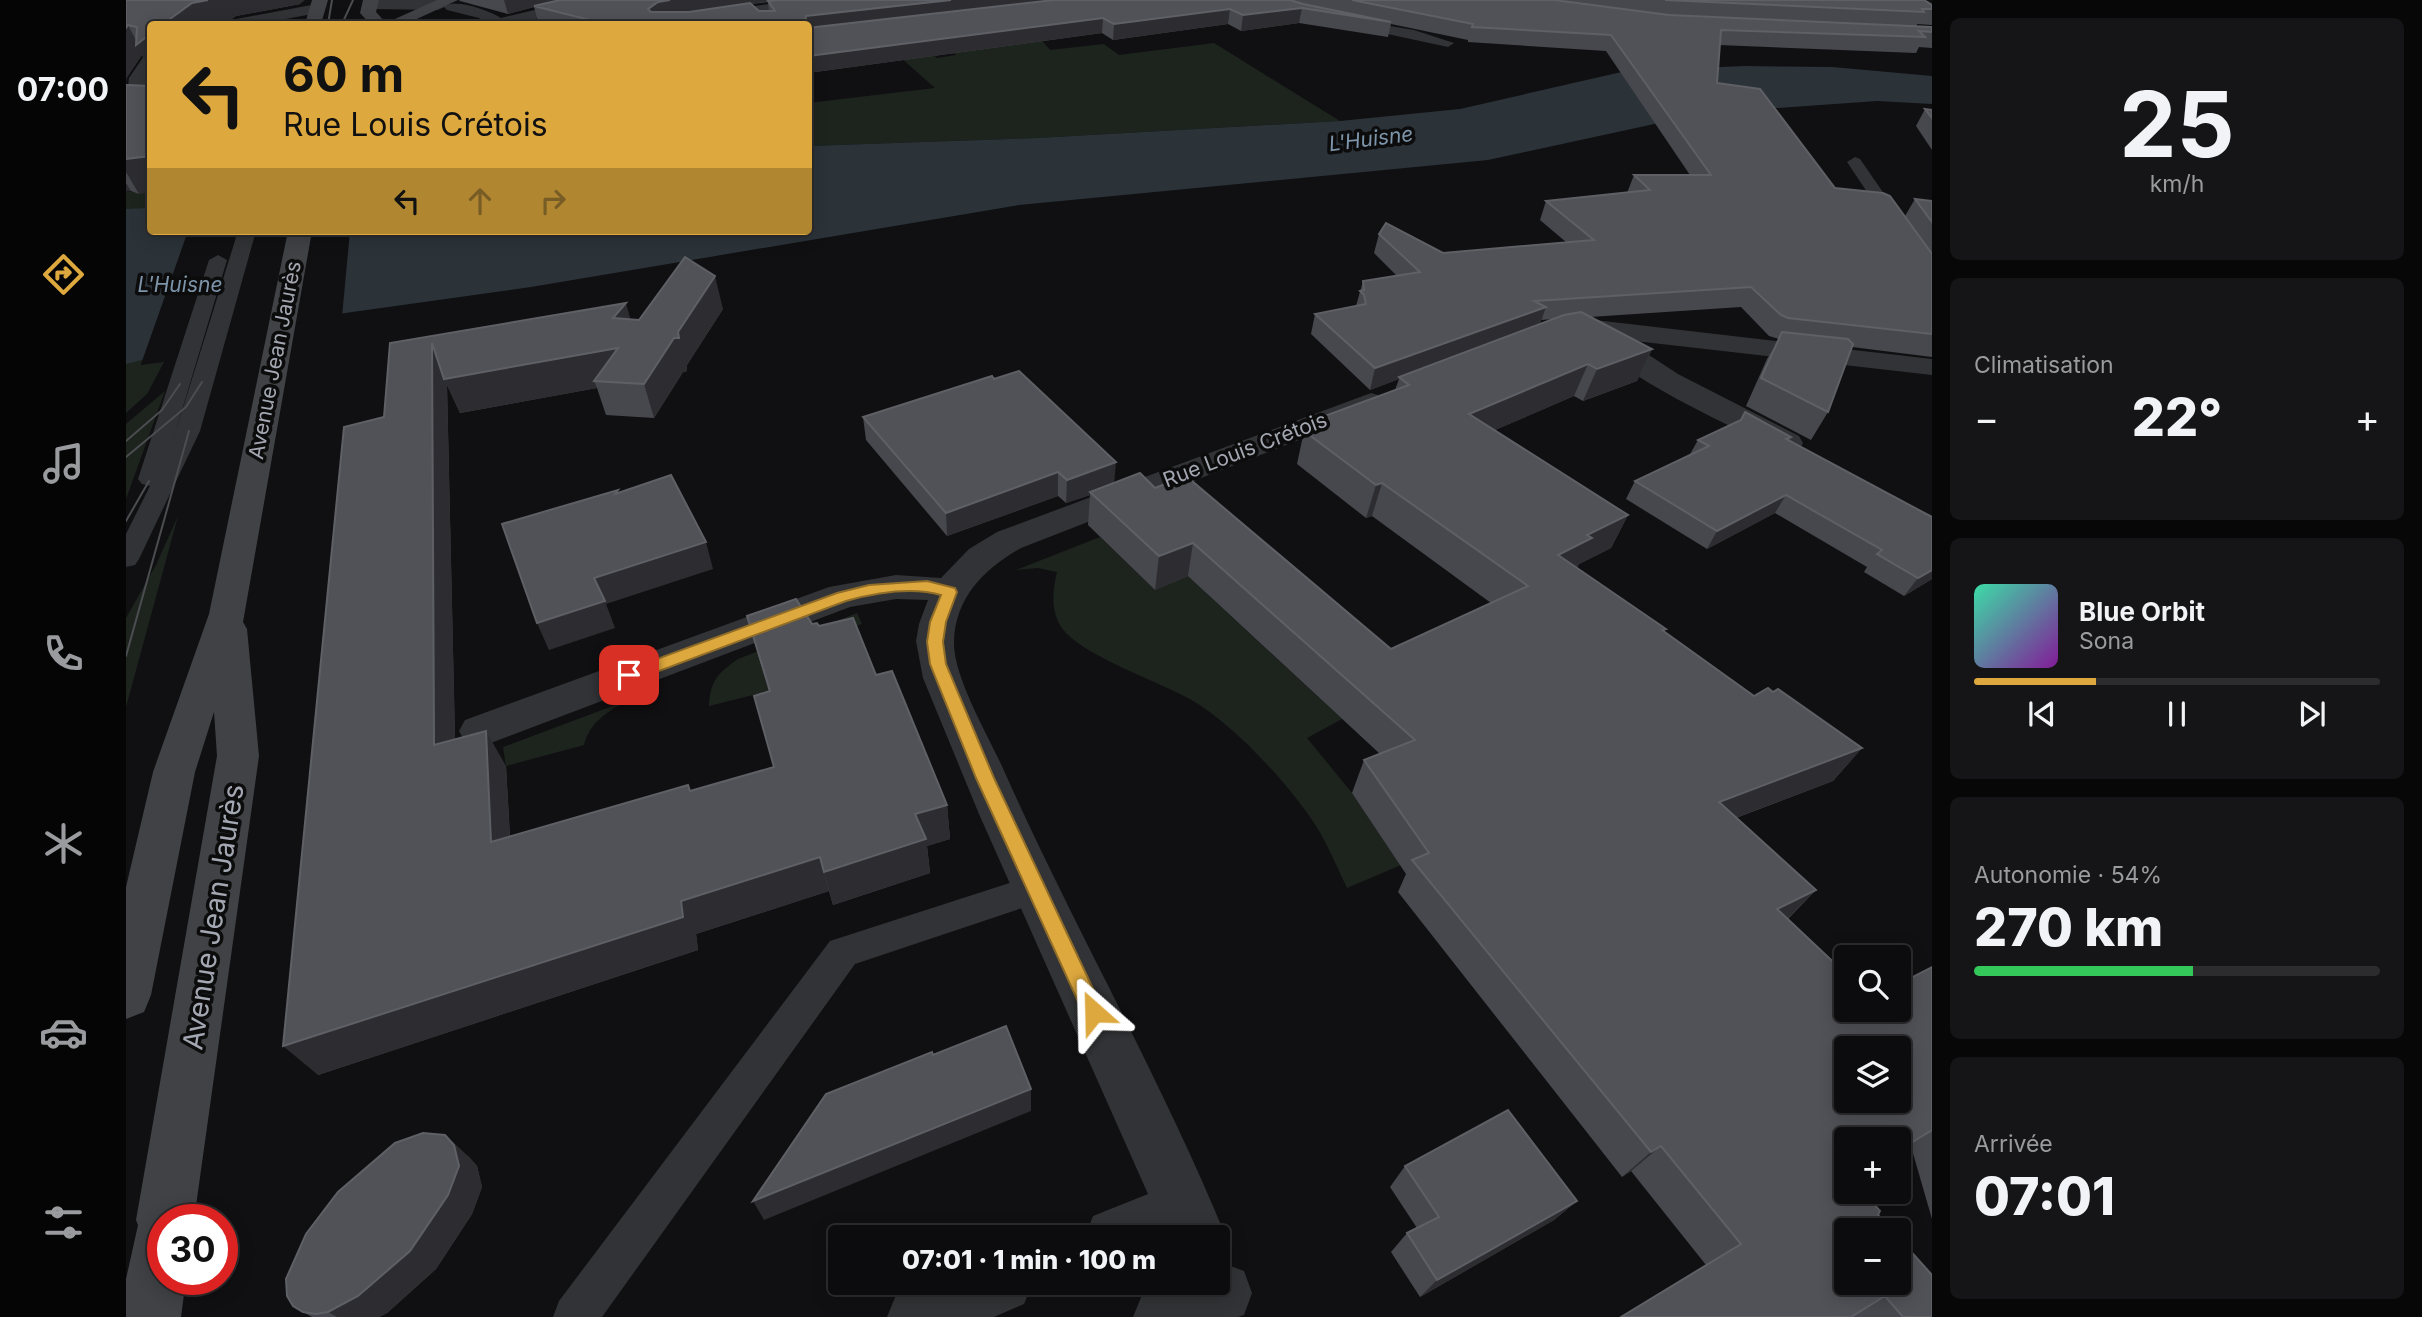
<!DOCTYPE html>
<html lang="fr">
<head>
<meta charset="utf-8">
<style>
	:root { --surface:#0c0c0e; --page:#151517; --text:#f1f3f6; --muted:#9a9b9e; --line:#2c2c2e; --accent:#dda83d }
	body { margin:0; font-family:Inter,sans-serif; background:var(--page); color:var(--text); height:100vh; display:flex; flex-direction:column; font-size:26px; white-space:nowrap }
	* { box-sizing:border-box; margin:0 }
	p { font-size:23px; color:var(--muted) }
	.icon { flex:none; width:38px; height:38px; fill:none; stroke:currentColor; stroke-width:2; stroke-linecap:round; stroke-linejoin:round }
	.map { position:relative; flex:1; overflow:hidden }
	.side { display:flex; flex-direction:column; gap:18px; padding:18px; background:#070708; width:490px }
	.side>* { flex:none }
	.hud { position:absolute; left:21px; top:21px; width:665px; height:214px; border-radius:7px; box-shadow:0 4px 18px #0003,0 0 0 2px var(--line); background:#dda83d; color:#111; overflow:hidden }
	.fabs { position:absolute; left:1708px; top:945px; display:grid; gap:14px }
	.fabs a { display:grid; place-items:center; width:77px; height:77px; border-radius:7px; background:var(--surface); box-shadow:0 4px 18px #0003,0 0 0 2px var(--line); font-size:35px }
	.speed { position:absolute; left:21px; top:1204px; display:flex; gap:14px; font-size:35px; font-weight:700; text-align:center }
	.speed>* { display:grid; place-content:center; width:91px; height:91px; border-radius:50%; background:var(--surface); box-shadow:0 4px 18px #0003,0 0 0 2px var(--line); line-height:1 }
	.speed .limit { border:10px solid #d22; background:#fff; color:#111 }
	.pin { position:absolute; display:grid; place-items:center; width:60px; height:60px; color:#fff; margin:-30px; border-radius:14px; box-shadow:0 4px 10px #0006 }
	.me { position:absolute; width:77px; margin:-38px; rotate:335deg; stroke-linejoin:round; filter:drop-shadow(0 0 5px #0008) }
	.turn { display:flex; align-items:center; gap:24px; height:147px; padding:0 21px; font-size:32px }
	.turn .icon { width:91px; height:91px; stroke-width:2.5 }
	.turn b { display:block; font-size:49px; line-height:60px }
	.lanes { display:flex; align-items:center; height:66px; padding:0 21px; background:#0003; justify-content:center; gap:35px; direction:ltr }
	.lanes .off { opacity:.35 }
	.big { font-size:52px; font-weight:800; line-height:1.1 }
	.side .widget { flex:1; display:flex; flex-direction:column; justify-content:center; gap:10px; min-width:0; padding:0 24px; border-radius:10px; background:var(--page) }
	.side .dial { align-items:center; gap:0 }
	.dial b { font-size:91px; line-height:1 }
	.song { display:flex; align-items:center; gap:21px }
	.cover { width:84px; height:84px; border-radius:10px; background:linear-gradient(135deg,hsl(160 70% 55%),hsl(290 70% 35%)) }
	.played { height:7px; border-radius:4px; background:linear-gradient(90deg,var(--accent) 30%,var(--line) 30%) }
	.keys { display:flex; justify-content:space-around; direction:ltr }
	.heat { display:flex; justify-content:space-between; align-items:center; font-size:38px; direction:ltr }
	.charge { height:10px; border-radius:5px; background:linear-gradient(90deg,#34c759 54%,var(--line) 0) }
	.trip { position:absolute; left:702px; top:1225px; width:402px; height:70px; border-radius:7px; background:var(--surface); box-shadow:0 4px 18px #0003,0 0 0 2px var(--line); font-weight:800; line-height:70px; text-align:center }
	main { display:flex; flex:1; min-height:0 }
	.tabs { display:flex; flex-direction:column; width:126px; justify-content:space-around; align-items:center; background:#050506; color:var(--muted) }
	.tabs .icon { width:49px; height:49px }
	.tabs .selected { color:var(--accent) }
	.tabs b { font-size:32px; color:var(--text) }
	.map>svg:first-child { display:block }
	.green { fill:#1d241e }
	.water { fill:#2b3339 }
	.pier { fill:#101012 }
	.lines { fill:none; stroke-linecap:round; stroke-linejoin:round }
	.lane { fill:#323336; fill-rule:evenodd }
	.street { fill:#323336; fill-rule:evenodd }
	.secondary { fill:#404246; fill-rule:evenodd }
	.tram { stroke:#4b4d51; stroke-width:2 }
	.wall { fill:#47484d; fill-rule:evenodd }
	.shaded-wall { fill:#2d2d31 }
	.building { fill:#515257; stroke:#5e6065; stroke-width:2; fill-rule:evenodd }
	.route { fill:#dda83d; stroke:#906d28; stroke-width:2 }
	.labels { text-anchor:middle; stroke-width:7; stroke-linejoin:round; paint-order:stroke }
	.far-water-label { font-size:21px; font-style:italic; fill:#7d94a9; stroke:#0c0c0d }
	.far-street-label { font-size:21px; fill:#a3a7b1; stroke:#0c0c0d }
	.near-street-label { font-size:28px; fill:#a3a7b1; stroke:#0c0c0d }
</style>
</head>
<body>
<main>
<nav class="tabs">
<b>07:00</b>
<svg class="icon selected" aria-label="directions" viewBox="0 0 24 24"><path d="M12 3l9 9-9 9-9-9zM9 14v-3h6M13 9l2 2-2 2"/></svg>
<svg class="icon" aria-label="music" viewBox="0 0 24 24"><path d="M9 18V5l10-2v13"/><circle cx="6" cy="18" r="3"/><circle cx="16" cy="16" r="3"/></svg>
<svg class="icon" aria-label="phone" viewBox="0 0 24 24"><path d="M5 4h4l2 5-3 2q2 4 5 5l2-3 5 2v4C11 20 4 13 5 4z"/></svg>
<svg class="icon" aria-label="climate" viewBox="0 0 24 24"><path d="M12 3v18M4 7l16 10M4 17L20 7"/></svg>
<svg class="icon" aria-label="car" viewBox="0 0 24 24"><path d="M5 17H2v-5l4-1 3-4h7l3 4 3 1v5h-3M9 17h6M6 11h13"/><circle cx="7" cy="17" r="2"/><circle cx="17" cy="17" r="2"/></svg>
<svg class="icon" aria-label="filters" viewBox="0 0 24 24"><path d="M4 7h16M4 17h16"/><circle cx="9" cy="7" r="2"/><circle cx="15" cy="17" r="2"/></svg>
</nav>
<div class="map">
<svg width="1806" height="1317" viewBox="0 0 1806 1317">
	<rect width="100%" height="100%" fill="#101012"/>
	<!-- green -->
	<g class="green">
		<polygon points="914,38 924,50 978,44 993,55 1088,43 1214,121 912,138 683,146 682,103 809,88 765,49 795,45 811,58 830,55 820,46"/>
		<polygon points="0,191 24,193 24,231 62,231 15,365 38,362 21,394 0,413"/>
		<polygon points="39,391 0,499 0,424"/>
		<polygon points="52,516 0,707 0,618 30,565"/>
		<path d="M 974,537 L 1029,590 L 1107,556 L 1081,594 L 1216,719 L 1181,738 L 1226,793 L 1275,865 L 1221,888 C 1211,867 1202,845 1190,826 C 1162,783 1106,722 1062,698 C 1030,681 963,657 940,633 C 924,616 926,592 931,572 L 912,568 L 890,570 Z"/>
		<path d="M 731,613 L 736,624 L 713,631 L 638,675 L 643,691 L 583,706 C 584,681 592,673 612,659 Z"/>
		<path d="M 500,701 C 480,713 464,722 458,745 L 380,766 L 377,747 Z"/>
	</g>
	<!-- water -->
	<polygon class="water" points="1619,66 1706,67 1806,76 1806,104 1751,101 1579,113 1362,160 893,205 405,287 77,333 39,354 0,364 0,209 24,208 24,231 682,231 683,146 912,138 1214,121 1334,109 1500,71"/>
	<!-- pier -->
	<polygon class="pier" points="62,231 224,231 216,317 78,337 41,357 15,364"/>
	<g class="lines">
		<!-- lane -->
		<g class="lane">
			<polygon points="1228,20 1288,30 1328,43 1322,47 1224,26 1222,24"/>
			<polygon points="1729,157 1734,159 1806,263 1806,281 1800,280 1721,162"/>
			<polygon points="112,231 130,231 74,431 13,559 9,565 0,567 0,534 24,486 16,484 12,479 83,260 92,255 101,260 47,440"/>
			<polygon points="911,874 923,879 928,889 923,899 729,964 476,1317 427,1317 433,1301 704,941"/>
		</g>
		<!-- street -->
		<g class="street">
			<path d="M 312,0 L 320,5 C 334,0 362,10 375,18 L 451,0 L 479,0 L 476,3 L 388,24 L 362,24 L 353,18 L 321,10 L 318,7 L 312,10 L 245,9 L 237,4 L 242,0 Z"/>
			<polygon points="672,0 713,0 705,5 566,24 528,24 536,19"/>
			<polygon points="191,4 197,6 199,9 197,12 133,24 102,24 110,19"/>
			<polygon points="24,55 24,73 18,94 0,105 3,78 18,56"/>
			<path d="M 1469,320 L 1806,359 L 1806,375 L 1500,340 L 1552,374 L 1673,436 L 1677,443 L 1673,450 L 1662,452 L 1651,450 C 1599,422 1500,380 1464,337 L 1440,339 L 1430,337 L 1427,331 L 1430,325 Z"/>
			<path d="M 1245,393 L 1255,396 L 1260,402 L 1255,408 L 895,548 C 859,568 829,597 828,642 C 827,675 860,732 875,764 C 946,924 1034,1076 1100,1237 L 1092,1257 L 1092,1237 L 959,1237 L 967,1216 L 1022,1194 L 853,814 L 797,678 L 790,641 L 793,624 L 802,600 L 770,599 L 724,607 L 354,747 L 339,742 L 333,731 L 339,720 L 703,587 L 770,575 L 815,578 L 843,549 L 871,532 Z"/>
			<polygon points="1096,1263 1118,1271 1126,1293 1118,1315 1112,1317 1007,1317 1016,1295 1046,1283 1092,1283 1092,1264"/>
			<polygon points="801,1283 907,1283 898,1304 868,1317 761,1317 770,1295"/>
		</g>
		<!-- secondary -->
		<g class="secondary">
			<polygon points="186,0 202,0 195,24 179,24"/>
			<polygon points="237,0 253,0 250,12 260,23 311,0 332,0 280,24 244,24 234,13"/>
			<polygon points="162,231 186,231 117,622 121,629 133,756 68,1220 37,1220 37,1279 60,1279 55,1317 0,1317 0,1279 12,1225 10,1220 91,756 88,712 69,772 25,995 18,1012 0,1019 0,887 27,772 83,614"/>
		</g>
		<!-- tram -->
		<g class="tram">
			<polyline points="202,24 206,0"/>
			<polyline points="216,24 227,0"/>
			<polyline points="0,441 36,410 54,384"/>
			<polyline points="0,457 60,407 76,382"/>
			<polyline points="0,521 23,481"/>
			<polyline points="0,656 63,431"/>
		</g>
	</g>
	<!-- wall -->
	<g class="wall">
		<polygon points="0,0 174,4 110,16 101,22 101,24 24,24 24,71 16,55 1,77"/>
		<path d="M 333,0 L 1798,0 L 1806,5 L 1806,25 L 1791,24 L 1791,26 L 1806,27 L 1806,48 L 1793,47 L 1790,53 L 1593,45 L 1591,83 L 1709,188 L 1779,216 L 1789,199 L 1806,201 L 1806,357 L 1726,347 L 1702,412 L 1685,440 L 1620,406 L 1641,359 L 1653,339 L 1643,336 L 1615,307 L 1464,317 L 1526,349 L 1511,381 L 1457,401 L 1448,396 L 1369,430 L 1502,515 L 1485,548 L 1453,564 L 1451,568 L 1540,629 L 1538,632 L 1628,696 L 1736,748 L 1707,781 L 1610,818 L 1690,890 L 1662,919 L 1720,1010 L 1773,1010 L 1806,967 L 1806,1219 L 1784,1143 L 1720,1139 L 1720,1192 L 1752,1215 L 1773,1283 L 1806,1317 L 1495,1317 L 1580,1265 L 1505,1171 L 1496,1177 L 1272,892 L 1280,874 L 1226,793 L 1238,760 L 1254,754 L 1062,576 L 1029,590 L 962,525 L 964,495 L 940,503 L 932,496 L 821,536 L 740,440 L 737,417 L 868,379 L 989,483 L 1029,488 L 1265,649 L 1365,603 L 1246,516 L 1240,518 L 1171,464 L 1178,431 L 1194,425 L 1196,417 L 1269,390 L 1273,379 L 1244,390 L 1185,334 L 1189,314 L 1230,306 L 1237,281 L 1271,276 L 1248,253 L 1253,234 L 1317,253 L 1440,242 L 1414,220 L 1420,201 L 1501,193 L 1508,175 L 1564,175 L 1480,51 L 1342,42 L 1342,40 L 1265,24 L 1262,37 L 1173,23 L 1115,31 L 1102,24 L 987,40 L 976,33 L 682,73 L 682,24 L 426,24 L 412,21 L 408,7 L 382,14 L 334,1 ZM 642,2 L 643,11 L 633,11 L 625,4 ZM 1428,319 L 1414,324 L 1415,320 Z"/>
		<polygon points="0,85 13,194 5,191 0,191"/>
		<polygon points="1799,109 1806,110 1806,150 1790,126"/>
		<polygon points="597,309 561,365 561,371 557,372 528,418 480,415 471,388 334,413 321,385 329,739 380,766 384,837 562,785 564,791 648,767 643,692 621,616 686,624 693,626 750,675 821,805 824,839 801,846 804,873 707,905 703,891 570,934 572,950 192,1075 258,417 264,343 513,320"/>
		<polygon points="1619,412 1665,437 1663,441 1806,579 1778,596 1738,572 1741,567 1649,513 1581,549 1500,499 1509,481 1563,456 1572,440 1614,421"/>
		<polygon points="342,1156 351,1166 356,1187 346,1214 310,1269 261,1313 253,1317 186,1317 177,1312"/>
		<polygon points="1279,1166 1451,1201 1428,1220 1294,1297 1265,1252 1281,1233 1291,1228 1264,1187"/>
	</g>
	<!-- shaded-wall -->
	<g class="shaded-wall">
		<polygon points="82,0 179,0 174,4 110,16 101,22 101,24 37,24 66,3"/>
		<polygon points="378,0 440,0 408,6 408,7 382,14"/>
		<polygon points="544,0 653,0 536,16 525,24 522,9 532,2"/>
		<polygon points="825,0 954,0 682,31 682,24 679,24 680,16"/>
		<polygon points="1176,8 1173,23 1115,31 1117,15"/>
		<polygon points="1104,9 1102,24 987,40 988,24"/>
		<polygon points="977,18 976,33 682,73 682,56"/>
		<polygon points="2,25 12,44 24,34 24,71 16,55 1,77 0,83 0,28"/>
		<polygon points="24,156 24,192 13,194 0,172 0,159"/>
		<polygon points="0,183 5,191 0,191"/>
		<polygon points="589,276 597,309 561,365 561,371 557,372 528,418 518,384"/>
		<polygon points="500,303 509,336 487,318"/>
		<polygon points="1420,307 1413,327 1273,377 1273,379 1244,390 1249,368"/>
		<polygon points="306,343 492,348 468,381 471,388 334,413 321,385 330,780 308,745"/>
		<polygon points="1526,349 1511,381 1457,401 1471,369"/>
		<polygon points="1462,364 1448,396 1332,446 1343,414"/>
		<polygon points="990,462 988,485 964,492 964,495 940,503 941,480"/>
		<polygon points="932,472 932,496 821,536 820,513"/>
		<polygon points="1256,483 1246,516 1240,518 1250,485"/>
		<polygon points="1660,495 1649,513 1581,549 1591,531"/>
		<polygon points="1502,515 1485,548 1453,564 1449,571 1432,555 1461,535"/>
		<polygon points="580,542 587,569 480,604 489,628 423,650 411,623 468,578"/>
		<polygon points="1067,543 1062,576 1029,590 1033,556"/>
		<polygon points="1806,570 1806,579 1778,596 1792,578"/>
		<polygon points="360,731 380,766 386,876 365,842"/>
		<polygon points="1736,748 1707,781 1567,834 1593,802"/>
		<polygon points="821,805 824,839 801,846 804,873 707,905 698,872 789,814"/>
		<polygon points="694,857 703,891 570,934 572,950 192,1075 157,1046 555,901"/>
		<polygon points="1690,890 1659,921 1651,909"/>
		<polygon points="905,1089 905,1111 638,1220 627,1201"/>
		<polygon points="319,1135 342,1156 351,1166 356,1187 346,1214 310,1269 261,1313 253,1317 211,1317 202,1312"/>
		<polygon points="1535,1146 1505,1171 1496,1177 1525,1152"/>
		<polygon points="1451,1201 1428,1220 1294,1297 1311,1280"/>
	</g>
	<!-- building -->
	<g class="building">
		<polygon points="0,0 82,0 66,3 37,24 24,24 24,34 10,45 11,27 2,25 0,28"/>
		<polygon points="434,0 544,0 532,2 522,9 525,12 563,12 624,3 633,11 649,11 642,1 651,0 825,0 680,16 679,24 451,24 464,20 408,6"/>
		<polygon points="928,0 1164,0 1177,4 1265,22 1176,8 1117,15 1104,9 988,24 977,18 682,56 682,28"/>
		<polygon points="1226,0 1428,0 1543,15 1806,27 1806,32 1793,31 1799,37 1595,30 1591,83 1634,89 1709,188 1757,193 1764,196 1806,254 1806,334 1662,318 1655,315 1625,287 1408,301 1420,307 1249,368 1189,314 1240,304 1238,295 1234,291 1238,290 1237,281 1294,272 1253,234 1260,223 1317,253 1468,240 1420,201 1524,190 1508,175 1585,175 1485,35 1346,27 1347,24"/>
		<polygon points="1539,0 1798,0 1806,5 1806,9 1796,9 1798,12"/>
		<polygon points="0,85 24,86 24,156 0,159"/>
		<polygon points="1799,109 1806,110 1806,118"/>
		<polygon points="1789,199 1806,201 1806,222"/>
		<polygon points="559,257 589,276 552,332 553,338 548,338 518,384 468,381 492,348 318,379 306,343 308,745 360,731 365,842 562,785 564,791 648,767 628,696 644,691 621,616 670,599 686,624 691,623 693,626 727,618 750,675 766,671 821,805 789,814 800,839 698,872 694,857 555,901 557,917 157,1046 218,427 258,417 264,343 500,303 487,318 513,320"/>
		<path d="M 1455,312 L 1526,349 L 1471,369 L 1462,364 L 1343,414 L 1502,515 L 1461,535 L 1466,538 L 1432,555 L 1540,629 L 1536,630 L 1628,696 L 1642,688 L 1647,692 L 1652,689 L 1736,748 L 1593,802 L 1690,890 L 1651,909 L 1720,974 L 1720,1010 L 1773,1010 L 1773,984 L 1806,967 L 1806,1130 L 1773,1150 L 1773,1139 L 1720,1139 L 1720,1192 L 1737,1192 L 1754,1211 L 1752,1215 L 1766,1230 L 1720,1230 L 1720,1283 L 1773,1283 L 1773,1238 L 1806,1275 L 1806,1317 L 1777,1317 L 1759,1296 L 1725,1317 L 1495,1317 L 1615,1244 L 1535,1146 L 1525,1152 L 1286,860 L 1303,853 L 1238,760 L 1289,740 L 1067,543 L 1033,556 L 964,492 L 1014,473 L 1029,488 L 1060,476 L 1265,649 L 1402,586 L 1256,483 L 1250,485 L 1178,431 L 1202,422 L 1196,417 L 1283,385 L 1273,377 L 1438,315 ZM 1720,1048 L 1773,1048 L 1773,1101 L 1720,1101 Z"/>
		<polygon points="1656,332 1722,339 1727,344 1702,412 1635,378"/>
		<polygon points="893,371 990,462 941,480 932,472 820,513 737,417 866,376 868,379"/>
		<polygon points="1619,412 1665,437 1660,439 1806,517 1806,570 1792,578 1751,554 1756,550 1660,495 1591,531 1509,481 1583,446 1572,440 1615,420"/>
		<polygon points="545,475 580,542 468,578 479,601 411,623 376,524 492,490 489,494"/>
		<polygon points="880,1026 905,1089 627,1201 700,1094 806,1052 807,1055"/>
		<polygon points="1382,1110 1451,1201 1311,1280 1281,1233 1313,1217 1279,1166"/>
		<polygon points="297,1133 319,1135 328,1145 333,1166 322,1195 284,1251 232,1296 202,1312 190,1314 177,1312 167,1306 161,1296 160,1279 180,1234 212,1192 269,1143"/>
	</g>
	<!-- route -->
	<path class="route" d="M 801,581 L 829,588 L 831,592 L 820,622 L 817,642 L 820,664 L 868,778 L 978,1012 L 975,1019 L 968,1022 L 960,1019 L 850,778 L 804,664 L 801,642 L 804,622 L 815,595 C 786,587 749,593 720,601 L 509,680 L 503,681 L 495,675 L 498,671 L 711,593 L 743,585 Z"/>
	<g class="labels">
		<!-- far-water labels -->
		<g class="far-water-label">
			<text transform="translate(1245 139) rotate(-7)" y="7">L'Huisne</text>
			<text x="54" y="292">L'Huisne</text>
		</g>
		<!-- far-street labels -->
		<g class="far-street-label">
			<text transform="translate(149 360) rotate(-79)" y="7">Avenue Jean Jaurès</text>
			<text transform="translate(1119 450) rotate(-21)" y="7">Rue Louis Crétois</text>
		</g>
		<!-- near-street labels -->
		<g class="near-street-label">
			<text transform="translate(87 917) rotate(-81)" y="10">Avenue Jean Jaurès</text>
		</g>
	</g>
</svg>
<div class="fabs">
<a><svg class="icon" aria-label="search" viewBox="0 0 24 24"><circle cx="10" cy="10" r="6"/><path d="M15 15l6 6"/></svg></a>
<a><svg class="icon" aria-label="layers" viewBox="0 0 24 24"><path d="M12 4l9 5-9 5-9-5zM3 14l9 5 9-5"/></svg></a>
<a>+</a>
<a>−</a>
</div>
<div class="speed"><div class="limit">30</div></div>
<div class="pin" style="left:503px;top:675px;background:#d93025"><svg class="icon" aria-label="arrive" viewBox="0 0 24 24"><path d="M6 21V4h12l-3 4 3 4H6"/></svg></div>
<svg class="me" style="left:968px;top:1012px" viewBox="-20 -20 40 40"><path d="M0-17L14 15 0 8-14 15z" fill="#dda83d" stroke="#fff" stroke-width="4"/></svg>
<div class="trip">07:01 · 1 min · 100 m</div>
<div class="hud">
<div class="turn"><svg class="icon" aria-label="left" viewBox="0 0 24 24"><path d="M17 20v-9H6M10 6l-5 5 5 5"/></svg><div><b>60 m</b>Rue Louis Crétois</div></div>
<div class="lanes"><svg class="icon" aria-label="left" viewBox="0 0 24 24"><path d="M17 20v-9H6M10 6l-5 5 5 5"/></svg><svg class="icon off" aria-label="ahead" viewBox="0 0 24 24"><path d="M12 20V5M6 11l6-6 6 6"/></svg><svg class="icon off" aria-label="right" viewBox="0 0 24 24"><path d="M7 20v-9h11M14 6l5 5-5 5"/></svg></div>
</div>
</div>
<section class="side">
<div class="widget dial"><b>25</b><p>km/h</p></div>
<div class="widget"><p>Climatisation</p>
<div class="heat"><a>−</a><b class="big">22°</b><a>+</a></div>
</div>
<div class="widget">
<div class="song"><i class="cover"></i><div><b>Blue Orbit</b><p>Sona</p></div></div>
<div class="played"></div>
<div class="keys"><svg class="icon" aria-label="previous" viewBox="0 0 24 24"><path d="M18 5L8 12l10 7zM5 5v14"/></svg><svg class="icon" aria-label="pause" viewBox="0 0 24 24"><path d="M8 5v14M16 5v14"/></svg><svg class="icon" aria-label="next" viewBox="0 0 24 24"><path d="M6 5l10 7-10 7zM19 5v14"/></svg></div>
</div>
<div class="widget"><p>Autonomie · 54%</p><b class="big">270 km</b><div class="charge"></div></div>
<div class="widget"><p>Arrivée</p><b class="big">07:01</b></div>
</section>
</main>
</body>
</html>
